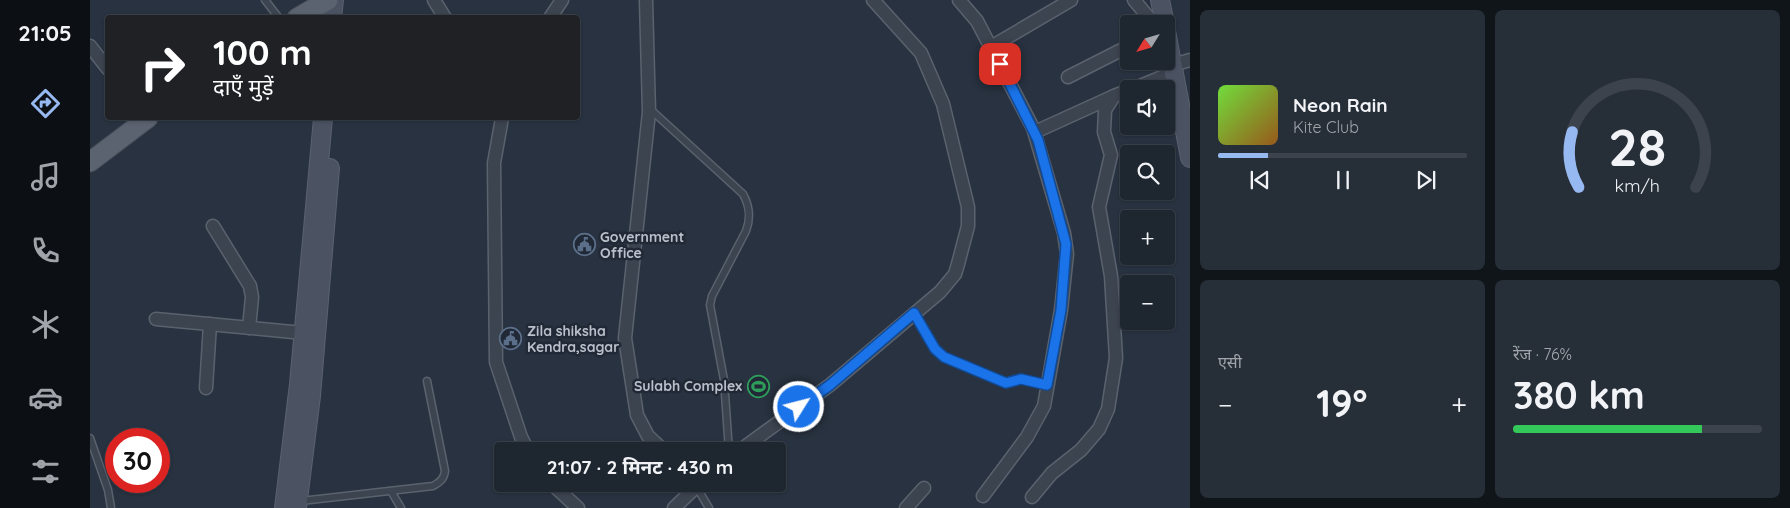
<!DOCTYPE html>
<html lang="hi">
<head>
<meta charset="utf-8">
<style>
	:root { --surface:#1e2630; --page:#262e38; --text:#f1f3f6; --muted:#a1a5ab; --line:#3c434c; --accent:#97b9f2 }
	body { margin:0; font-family:Quicksand,"Noto Sans Devanagari",sans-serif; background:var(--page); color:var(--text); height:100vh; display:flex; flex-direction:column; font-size:19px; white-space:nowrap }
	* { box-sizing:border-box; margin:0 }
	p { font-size:16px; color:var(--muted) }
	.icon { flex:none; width:28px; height:28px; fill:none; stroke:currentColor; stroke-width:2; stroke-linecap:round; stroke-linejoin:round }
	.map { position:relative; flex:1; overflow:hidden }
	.panel { display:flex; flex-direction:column; gap:10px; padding:10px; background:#10151a; width:600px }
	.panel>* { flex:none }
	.guide { position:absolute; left:15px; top:15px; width:475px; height:105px; border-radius:5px; box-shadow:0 1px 4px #0004,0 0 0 1px var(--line); background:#202124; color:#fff; overflow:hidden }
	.needle { width:32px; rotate:233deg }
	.tools { position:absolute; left:1030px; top:15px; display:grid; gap:10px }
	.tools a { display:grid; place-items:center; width:55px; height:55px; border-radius:5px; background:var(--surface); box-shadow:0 1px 4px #0004,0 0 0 1px var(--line); font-size:25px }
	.speed { position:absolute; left:15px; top:428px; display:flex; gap:10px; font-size:25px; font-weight:700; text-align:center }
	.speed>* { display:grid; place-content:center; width:65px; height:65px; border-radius:50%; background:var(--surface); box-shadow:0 1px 4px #0004,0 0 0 1px var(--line); line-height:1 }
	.speed .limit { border:8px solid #d22; background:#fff; color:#111 }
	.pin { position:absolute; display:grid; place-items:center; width:42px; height:42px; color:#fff; margin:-21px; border-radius:10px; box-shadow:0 2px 8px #0006 }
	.me { position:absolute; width:55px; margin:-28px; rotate:54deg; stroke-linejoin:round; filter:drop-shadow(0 0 4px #0008) }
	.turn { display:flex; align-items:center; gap:18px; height:105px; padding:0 25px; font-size:22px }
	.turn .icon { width:65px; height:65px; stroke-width:2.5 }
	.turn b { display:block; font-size:35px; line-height:42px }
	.big { font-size:38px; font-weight:700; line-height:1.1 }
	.panel .widget { flex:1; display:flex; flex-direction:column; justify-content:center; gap:8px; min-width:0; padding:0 18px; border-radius:8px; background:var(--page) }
	.panel .dial { align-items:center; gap:0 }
	.dial svg { height:130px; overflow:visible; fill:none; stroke:var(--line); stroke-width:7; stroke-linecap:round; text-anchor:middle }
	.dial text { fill:var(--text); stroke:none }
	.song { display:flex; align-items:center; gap:15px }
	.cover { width:60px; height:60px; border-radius:8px; background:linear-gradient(135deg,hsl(100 70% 55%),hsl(30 70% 35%)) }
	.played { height:5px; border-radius:2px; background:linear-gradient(90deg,var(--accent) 20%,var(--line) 20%) }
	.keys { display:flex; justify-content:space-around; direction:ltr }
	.heat { display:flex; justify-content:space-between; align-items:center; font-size:28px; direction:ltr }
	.charge { height:8px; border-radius:4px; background:linear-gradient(90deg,#34c759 76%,var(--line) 0) }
	.panel .tiles { flex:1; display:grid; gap:10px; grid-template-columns:repeat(2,1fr) }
	.trip { position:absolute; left:404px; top:442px; width:292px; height:50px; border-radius:5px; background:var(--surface); box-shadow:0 1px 4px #0004,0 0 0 1px var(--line); font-weight:700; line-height:50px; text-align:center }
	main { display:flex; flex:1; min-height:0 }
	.dock { display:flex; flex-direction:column; width:90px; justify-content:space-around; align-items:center; background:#0c0f13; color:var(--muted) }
	.dock .icon { width:35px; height:35px }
	.dock .active { color:var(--accent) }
	.dock b { font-size:22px; color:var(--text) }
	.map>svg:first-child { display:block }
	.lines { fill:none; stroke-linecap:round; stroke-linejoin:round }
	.lane-casing { stroke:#5a626e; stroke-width:9 }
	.street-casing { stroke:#5a626e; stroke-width:15 }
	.secondary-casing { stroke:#5a626e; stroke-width:20 }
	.primary-casing { stroke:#464d5a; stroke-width:21 }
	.lane { stroke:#3c4450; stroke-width:6 }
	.street { stroke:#3c4450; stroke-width:12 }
	.secondary { stroke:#4b5363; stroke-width:18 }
	.primary { stroke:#5b6370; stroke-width:19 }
	.route-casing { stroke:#114b97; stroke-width:12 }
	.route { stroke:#1a73e8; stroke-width:9 }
	.labels { text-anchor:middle; stroke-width:5; stroke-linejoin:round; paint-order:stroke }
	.poi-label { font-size:14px; font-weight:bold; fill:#b9c0ca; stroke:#212936; text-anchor:start }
</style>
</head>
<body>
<main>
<nav class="dock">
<b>21:05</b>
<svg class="icon active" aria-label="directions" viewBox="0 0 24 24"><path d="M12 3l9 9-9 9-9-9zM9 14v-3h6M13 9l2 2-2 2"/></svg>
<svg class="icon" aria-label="music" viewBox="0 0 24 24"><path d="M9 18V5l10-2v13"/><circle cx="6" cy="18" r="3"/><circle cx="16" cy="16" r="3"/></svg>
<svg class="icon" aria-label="phone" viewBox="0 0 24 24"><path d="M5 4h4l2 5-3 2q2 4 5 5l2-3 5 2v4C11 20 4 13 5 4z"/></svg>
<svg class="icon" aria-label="climate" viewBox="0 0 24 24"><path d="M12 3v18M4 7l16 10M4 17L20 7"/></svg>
<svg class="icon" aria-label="car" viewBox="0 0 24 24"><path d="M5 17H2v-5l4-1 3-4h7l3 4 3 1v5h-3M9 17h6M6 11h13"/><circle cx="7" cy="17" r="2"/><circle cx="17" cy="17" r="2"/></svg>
<svg class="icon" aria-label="filters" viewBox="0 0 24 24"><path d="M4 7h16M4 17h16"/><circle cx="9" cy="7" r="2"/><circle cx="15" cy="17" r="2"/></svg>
</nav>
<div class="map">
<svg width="1100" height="508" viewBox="0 0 1100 508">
	<rect width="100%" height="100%" fill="#283240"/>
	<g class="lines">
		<defs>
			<g id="lane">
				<polyline points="175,0 189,18"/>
				<path d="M 560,109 L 653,194 C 660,207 661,218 656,231 L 622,296 L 620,305 L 634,380 L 639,451"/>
				<polyline points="824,313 845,349 854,357 916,383 931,379 957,385"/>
				<polyline points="0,438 18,490 21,508"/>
				<polyline points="606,486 619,508"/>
				<polyline points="301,491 311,508"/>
				<path d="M 211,501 L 343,486 C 350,482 354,479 355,471 L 337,381"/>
			</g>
			<g id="street">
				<polyline points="344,0 355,18"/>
				<polyline points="556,0 559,112 535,338 547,415 558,436 574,451"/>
				<polyline points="869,0 887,21 943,128 974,233 977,254 971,310 954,406 937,437 893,496"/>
				<polyline points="1044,0 1064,24"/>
				<polyline points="460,18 472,0"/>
				<polyline points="0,46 18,69"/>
				<polyline points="901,47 981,0"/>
				<polyline points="1083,65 1100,60"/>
				<polyline points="978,77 1039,46"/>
				<polyline points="1043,89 1084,72"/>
				<polyline points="412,118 404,163 406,362 431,437 438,451"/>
				<polyline points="945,132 1024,96"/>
				<polyline points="123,226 160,286 162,297 159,328"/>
				<polyline points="66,319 213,333"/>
				<polyline points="116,388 120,324"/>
				<polyline points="649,451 740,385 850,292 865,274 868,264 878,226 878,207 853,104 831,53 783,0"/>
				<polyline points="462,484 488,508"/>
				<polyline points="942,497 962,473 991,450 1009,429 1018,409 1026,358 1021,276 1009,207 1021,155 1014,132 1015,110 1024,96 1039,90"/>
				<polyline points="584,508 609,484"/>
				<polyline points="816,508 834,488"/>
			</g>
			<g id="secondary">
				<polyline points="1070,0 1075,24"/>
				<polyline points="242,18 244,0"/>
				<polyline points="1076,31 1100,158"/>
				<polyline points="194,508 209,384 233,118"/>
				<polyline points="207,508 221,396 240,168"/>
			</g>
			<g id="primary">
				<polyline points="207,18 238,0"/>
				<polyline points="0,162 58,118"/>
			</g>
		</defs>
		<!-- lane casing -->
		<use href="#lane" class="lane-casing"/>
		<!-- street casing -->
		<use href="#street" class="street-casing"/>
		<!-- secondary casing -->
		<use href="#secondary" class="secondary-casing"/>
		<!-- primary casing -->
		<use href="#primary" class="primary-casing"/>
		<!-- lane -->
		<use href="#lane" class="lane"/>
		<!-- street -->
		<use href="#street" class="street"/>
		<!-- secondary -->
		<use href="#secondary" class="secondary"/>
		<!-- primary -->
		<use href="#primary" class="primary"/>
	</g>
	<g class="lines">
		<defs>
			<polyline id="route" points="709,407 740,385 824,313 845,349 854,357 916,383 931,379 957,385 971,310 976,244 948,140 910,64"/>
		</defs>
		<!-- route casing -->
		<use href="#route" class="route-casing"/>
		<!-- route -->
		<use href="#route" class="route"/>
	</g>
	<!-- icons -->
	<defs>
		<symbol id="civic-ring" viewBox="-11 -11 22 22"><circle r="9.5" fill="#212936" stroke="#5c6f8a" stroke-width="1.5"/><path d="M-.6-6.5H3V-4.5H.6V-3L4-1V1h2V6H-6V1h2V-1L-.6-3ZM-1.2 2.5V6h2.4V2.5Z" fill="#5c6f8a"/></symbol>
		<symbol id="stadium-ring" viewBox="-11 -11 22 22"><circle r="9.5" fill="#212936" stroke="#2e9e5b" stroke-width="1.5"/><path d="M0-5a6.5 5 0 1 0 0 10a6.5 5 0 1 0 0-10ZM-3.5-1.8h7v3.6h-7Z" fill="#2e9e5b"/></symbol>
	</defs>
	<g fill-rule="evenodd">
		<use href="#civic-ring" x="482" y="232" width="25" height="25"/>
		<use href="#civic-ring" x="408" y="326" width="25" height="25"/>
		<use href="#stadium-ring" x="656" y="374" width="25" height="25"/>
	</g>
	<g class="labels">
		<!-- poi labels -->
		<g class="poi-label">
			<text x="510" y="242">Government<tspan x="510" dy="16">Office</tspan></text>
			<text x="437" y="336">Zila shiksha<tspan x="437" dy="16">Kendra,sagar</tspan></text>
			<text x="652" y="391" text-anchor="end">Sulabh Complex</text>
		</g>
	</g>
</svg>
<div class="tools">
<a><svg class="needle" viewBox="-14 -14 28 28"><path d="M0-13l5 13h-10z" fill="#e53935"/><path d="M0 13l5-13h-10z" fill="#a1a5ab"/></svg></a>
<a><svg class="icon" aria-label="sound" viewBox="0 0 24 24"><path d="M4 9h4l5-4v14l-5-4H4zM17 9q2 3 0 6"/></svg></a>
<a><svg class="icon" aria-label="search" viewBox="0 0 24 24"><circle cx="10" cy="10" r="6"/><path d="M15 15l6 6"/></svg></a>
<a>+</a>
<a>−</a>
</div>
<div class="speed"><div class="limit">30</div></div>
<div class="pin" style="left:910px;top:64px;background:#d93025"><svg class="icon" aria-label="arrive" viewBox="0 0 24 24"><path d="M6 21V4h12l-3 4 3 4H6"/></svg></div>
<svg class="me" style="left:709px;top:407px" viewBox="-20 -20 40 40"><circle r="17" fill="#1a73e8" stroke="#fff" stroke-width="3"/><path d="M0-11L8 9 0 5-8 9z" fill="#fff"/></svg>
<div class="trip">21:07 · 2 मिनट · 430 m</div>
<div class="guide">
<div class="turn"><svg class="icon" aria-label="right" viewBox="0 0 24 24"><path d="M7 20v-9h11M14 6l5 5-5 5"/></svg><div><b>100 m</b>दाएँ मुड़ें</div></div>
</div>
</div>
<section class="panel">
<div class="tiles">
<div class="widget">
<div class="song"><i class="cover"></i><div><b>Neon Rain</b><p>Kite Club</p></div></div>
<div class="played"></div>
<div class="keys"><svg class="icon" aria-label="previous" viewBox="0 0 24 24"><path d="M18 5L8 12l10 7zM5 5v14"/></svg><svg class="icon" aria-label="pause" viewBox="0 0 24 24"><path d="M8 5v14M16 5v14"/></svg><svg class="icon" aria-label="next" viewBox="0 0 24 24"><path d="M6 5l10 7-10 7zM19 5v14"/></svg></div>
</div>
<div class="widget dial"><svg viewBox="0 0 100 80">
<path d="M14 69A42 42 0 1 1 86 69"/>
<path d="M14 69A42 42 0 0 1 10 35" stroke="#97b9f2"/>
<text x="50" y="56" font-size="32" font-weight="700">28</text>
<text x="50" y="72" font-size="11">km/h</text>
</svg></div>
<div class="widget"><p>एसी</p>
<div class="heat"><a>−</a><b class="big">19°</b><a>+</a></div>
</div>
<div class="widget"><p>रेंज · 76%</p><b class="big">380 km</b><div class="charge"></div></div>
</div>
</section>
</main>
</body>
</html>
